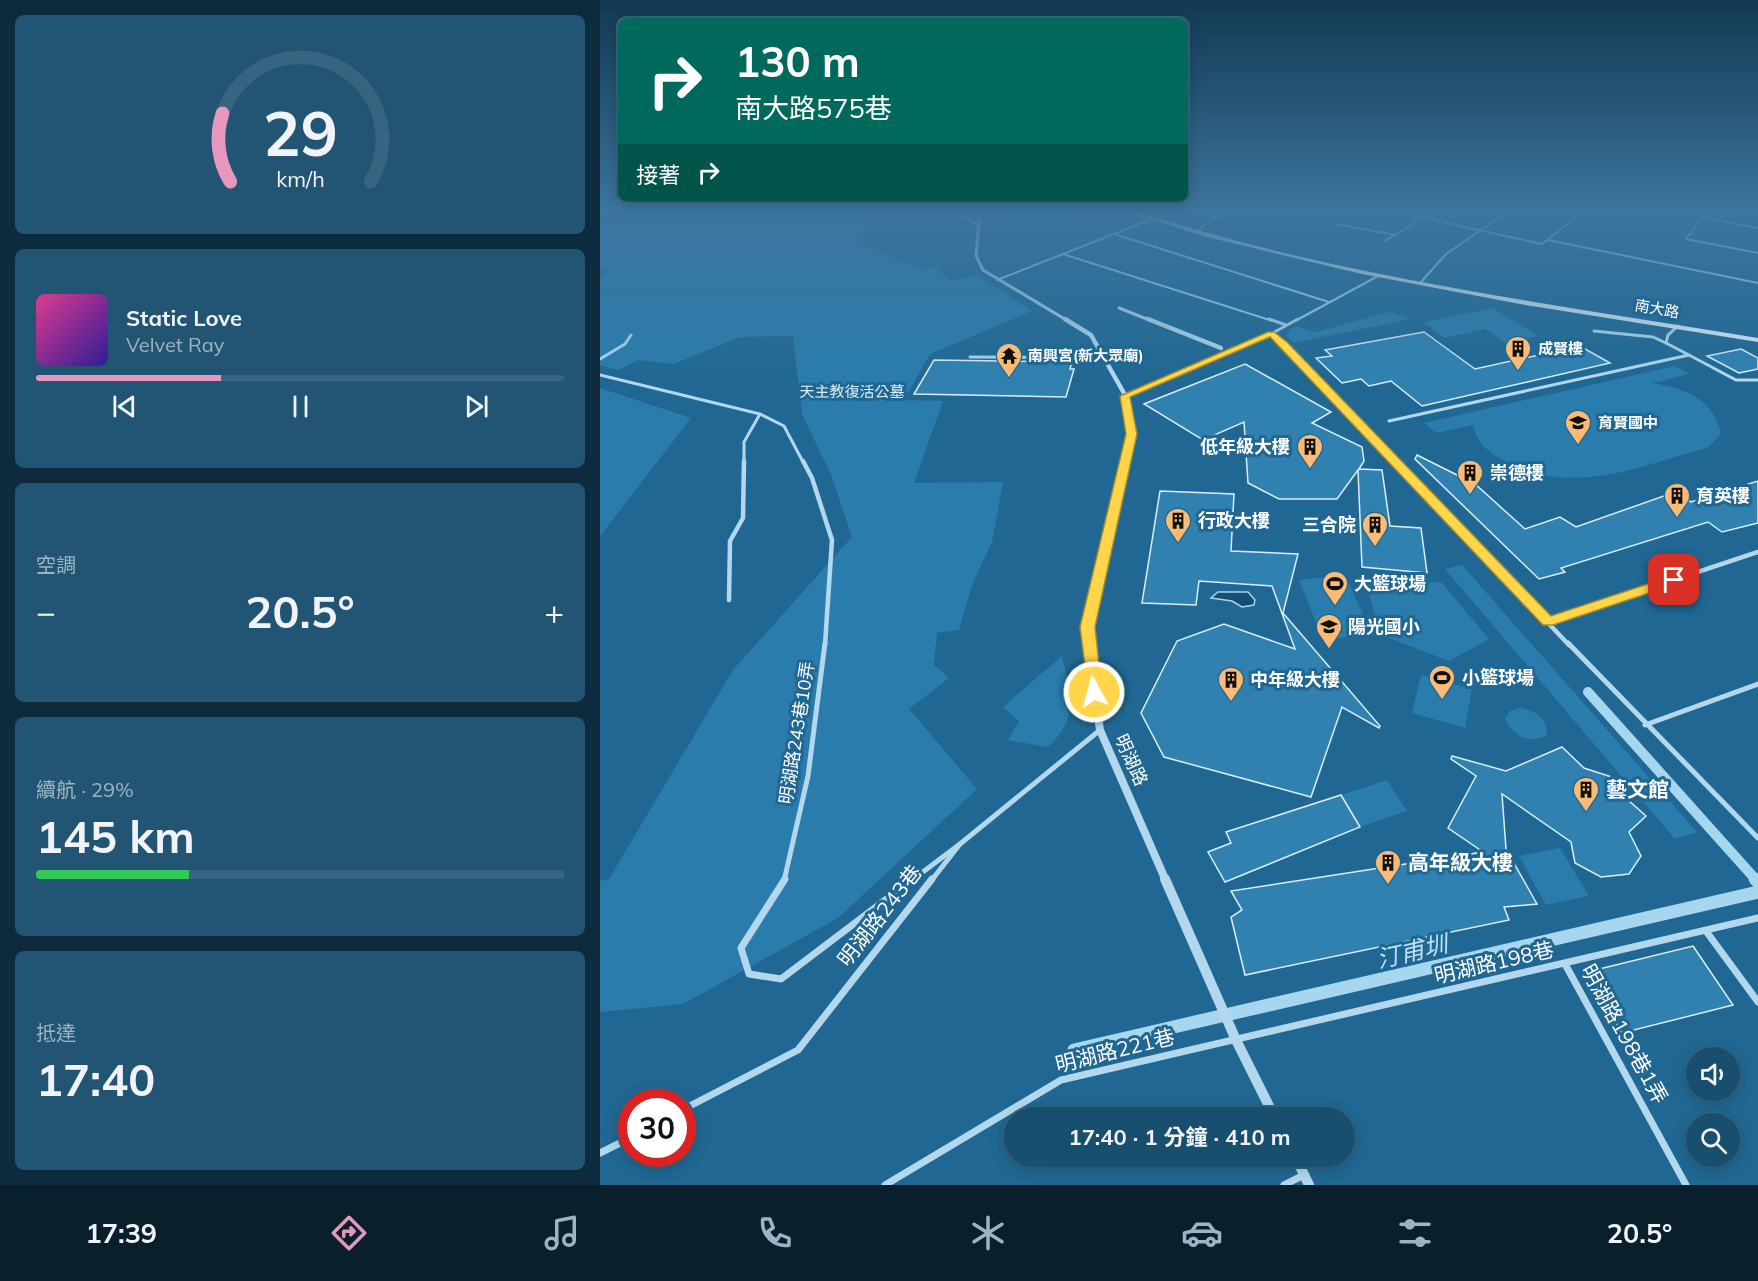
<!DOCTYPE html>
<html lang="zh-TW">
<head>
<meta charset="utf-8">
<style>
	:root { --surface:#184e6e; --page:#215573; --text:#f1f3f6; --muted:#9fb4c2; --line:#366581; --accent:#e797bd }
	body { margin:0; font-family:Mulish,"Noto Sans TC",sans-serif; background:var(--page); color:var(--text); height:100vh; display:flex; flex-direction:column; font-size:22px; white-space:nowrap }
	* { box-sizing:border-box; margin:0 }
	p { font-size:20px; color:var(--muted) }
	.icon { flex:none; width:33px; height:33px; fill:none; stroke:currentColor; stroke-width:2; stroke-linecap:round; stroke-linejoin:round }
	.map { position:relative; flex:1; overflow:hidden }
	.panel { display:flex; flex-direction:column; gap:15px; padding:15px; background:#0d2b3c; width:600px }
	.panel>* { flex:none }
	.hud { position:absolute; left:18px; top:18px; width:570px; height:183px; border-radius:9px; box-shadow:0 3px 15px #0003,0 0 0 2px var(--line); background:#00695c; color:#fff; overflow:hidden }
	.controls { position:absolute; left:1086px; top:1047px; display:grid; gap:12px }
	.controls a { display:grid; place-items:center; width:54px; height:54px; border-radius:50%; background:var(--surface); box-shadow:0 3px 15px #0003,0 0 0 2px var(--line); font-size:30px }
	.speed { position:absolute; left:18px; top:1089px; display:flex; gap:12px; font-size:30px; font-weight:700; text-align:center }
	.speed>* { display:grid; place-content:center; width:78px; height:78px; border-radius:50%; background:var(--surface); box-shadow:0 3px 15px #0003,0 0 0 2px var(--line); line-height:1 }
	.speed .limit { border:9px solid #d22; background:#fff; color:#111 }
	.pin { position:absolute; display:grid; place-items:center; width:51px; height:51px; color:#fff; margin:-26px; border-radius:12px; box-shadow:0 3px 9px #0006 }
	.me { position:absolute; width:66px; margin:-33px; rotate:353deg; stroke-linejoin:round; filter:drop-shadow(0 0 4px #0008) }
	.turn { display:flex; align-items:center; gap:21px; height:126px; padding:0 18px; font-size:27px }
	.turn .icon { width:78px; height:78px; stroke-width:2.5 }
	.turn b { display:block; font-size:42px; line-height:51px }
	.then { display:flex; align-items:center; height:57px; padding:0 18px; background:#0003; gap:12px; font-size:22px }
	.big { font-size:45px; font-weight:700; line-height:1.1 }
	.panel .tile { flex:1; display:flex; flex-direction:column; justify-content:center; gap:9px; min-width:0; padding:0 21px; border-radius:9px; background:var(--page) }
	.panel .dial { align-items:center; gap:0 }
	.dial svg { height:156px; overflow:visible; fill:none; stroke:var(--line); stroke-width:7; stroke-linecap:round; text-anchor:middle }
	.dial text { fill:var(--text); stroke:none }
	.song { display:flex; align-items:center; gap:18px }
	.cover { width:72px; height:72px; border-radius:9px; background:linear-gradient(135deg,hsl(330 70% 55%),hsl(250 70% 35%)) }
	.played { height:6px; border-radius:3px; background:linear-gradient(90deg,var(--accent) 35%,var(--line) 35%) }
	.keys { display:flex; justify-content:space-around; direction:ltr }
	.heat { display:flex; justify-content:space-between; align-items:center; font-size:33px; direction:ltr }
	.charge { height:9px; border-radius:4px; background:linear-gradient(90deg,#34c759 29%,var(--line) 0) }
	.trip { position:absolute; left:404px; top:1107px; width:351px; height:60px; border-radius:30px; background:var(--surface); box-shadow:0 3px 15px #0003,0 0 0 2px var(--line); font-weight:700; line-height:60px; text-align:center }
	.tab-bar { display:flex; height:96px; justify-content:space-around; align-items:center; background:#0a1f2c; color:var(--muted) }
	.tab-bar .icon { width:42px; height:42px }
	.tab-bar .on { color:var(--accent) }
	.tab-bar b { font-size:27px; color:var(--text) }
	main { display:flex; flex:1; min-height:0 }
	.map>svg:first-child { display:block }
	.green { fill:#2a7cac }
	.water { fill:#164f72; stroke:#a7d6ef; stroke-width:1.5 }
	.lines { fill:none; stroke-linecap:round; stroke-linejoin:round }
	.stream-far1 { stroke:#a7d6ef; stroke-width:10 }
	.stream { stroke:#a7d6ef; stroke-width:13 }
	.building { fill:#3081b0; stroke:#d9eefa; stroke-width:1.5 }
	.lane-far4 { stroke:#b3d8ee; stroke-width:2 }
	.lane-far3 { stroke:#b3d8ee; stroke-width:3 }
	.lane-far2 { stroke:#b3d8ee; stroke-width:4.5 }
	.lane-far1 { stroke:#b3d8ee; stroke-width:5 }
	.lane { stroke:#b3d8ee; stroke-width:7 }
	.street-far4 { stroke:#b3d8ee; stroke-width:3 }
	.street-far3 { stroke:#b3d8ee; stroke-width:4.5 }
	.street-far2 { stroke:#b3d8ee; stroke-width:6 }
	.street-far1 { stroke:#b3d8ee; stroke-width:8 }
	.street { stroke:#b3d8ee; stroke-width:10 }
	.secondary { fill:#dff0fa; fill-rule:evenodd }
	.route { fill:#ffd54a; stroke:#a68a30; stroke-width:1.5 }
	.labels { text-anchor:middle; stroke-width:6; stroke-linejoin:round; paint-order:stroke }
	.far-street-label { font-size:15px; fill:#fff; stroke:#206893 }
	.far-poi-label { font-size:15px; font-weight:bold; fill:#fff; stroke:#206893; text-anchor:start }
	.far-park-label { font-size:15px; fill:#d9eefa; stroke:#206893 }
	.poi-label { font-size:18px; font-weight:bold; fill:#fff; stroke:#206893; text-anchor:start }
	.street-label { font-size:18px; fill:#fff; stroke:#206893 }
	.near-poi-label { font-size:21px; font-weight:bold; fill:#fff; stroke:#206893; text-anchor:start }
	.near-street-label { font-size:21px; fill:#fff; stroke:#206893 }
	.near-water-label { font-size:24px; font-style:italic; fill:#bfe1f4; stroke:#206893 }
</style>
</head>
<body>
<main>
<section class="panel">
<div class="tile dial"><svg viewBox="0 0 100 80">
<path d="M14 69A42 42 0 1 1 86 69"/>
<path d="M14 69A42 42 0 0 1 10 34" stroke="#e797bd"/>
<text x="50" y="56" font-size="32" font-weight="700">29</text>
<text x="50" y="72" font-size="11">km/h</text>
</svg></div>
<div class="tile">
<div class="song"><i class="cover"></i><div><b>Static Love</b><p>Velvet Ray</p></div></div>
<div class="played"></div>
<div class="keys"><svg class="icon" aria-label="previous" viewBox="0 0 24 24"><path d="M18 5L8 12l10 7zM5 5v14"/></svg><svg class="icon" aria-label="pause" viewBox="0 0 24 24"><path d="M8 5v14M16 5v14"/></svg><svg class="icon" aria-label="next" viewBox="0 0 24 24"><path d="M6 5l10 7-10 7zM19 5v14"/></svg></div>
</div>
<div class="tile"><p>空調</p>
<div class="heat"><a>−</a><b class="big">20.5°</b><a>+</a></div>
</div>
<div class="tile"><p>續航 · 29%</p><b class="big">145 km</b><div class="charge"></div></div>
<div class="tile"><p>抵達</p><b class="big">17:40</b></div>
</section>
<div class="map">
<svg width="1158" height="1185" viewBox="0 0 1158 1185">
	<rect width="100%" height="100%" fill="#206893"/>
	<!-- green -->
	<g class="green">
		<polygon points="0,211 228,211 272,224 256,241 320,268 341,266 339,270 350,281 378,276 432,311 330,354 304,400 343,401 314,483 403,482 392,542 373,582 359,630 337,633 334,665 349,678 309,709 377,789 238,918 83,1004 0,1012 0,881 9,879 133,670 252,537 232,477 202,414 193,336 140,337 74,364 38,360 18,370 0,365 0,280 7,269 0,271"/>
		<polygon points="386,211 455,211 473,218 472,223 453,231 385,230"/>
		<polygon points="893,308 938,336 907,344 886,329 844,338 824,322"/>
		<polygon points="789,312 810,319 694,343 687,336 689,330 695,326 715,332"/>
		<path d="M 1075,366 L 1090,374 L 1052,383 C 1084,388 1114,399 1121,434 L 1109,447 C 1041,466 976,496 909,463 C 890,454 878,445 873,425 L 836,433 L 824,423 Z"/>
		<polygon points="0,388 91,418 0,536"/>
		<polygon points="862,565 1097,832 1075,839 845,569"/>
		<polygon points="745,575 772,634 723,640 699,580"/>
		<polygon points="841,582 889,639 849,661 781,635 766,584"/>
		<path d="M 462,656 C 470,695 480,717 448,747 L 408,740 L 419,721 L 403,707 Z"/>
		<polygon points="821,675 872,689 865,728 812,713"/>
		<path d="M 920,708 C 935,710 950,720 946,736 C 929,744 912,736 905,718 L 910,711 Z"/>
		<polygon points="787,780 807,811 760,827 741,795"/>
		<polygon points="960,848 989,896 946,905 919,856"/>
	</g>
	<!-- water -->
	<polygon class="water" points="618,592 648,592 655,600 654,605 642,607 632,601 611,598"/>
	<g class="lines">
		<!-- stream-far1 -->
		<polyline class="stream-far1" points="988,692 1157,881"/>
		<!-- stream -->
		<g class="stream">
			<polyline points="1155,879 1158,882"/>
			<polyline points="474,1050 1158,892"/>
		</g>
	</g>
	<!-- building -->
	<g class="building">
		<polygon points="824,332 875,369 980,346 1010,363 822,406 791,381 769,386 761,379 742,383 716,358 732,356 725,350"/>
		<polygon points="1141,349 1158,358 1158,369 1139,373 1107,356"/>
		<polygon points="334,360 472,362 470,369 474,369 466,397 314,394"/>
		<polygon points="645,364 731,412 712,423 762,447 764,461 759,469 782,470 790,526 821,528 827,573 762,567 758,470 737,499 679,499 648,483 644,422 603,440 544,404"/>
		<polygon points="817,455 875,484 925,529 960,517 976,527 1075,492 1091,502 1158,481 1158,523 1122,532 1108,522 961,568 965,572 939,579 815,459"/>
		<polygon points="560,491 634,494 631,551 698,554 683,613 780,726 779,728 742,707 711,797 564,757 541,713 577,641 624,624 695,649 672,586 599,581 596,605 542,603"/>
		<polygon points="962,747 984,768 1015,778 1027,799 1046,816 1029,832 1041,856 1029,874 1001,877 975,863 971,842 902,794 906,849 937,904 904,907 909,920 645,975 631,917 642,910 631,891 883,852 848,828 876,776 851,759 852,756 906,771"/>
		<polygon points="741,795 760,827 625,882 608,852 631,843 626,832"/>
		<polygon points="1093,946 1133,1005 1022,1033 987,972"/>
	</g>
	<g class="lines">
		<!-- lane-far4 -->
		<g class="lane-far4">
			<polyline points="350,211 378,224"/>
			<polyline points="793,211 942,244 984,211"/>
			<polyline points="736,224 795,235"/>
			<polyline points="1158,228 1102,217 1086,239 1158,253"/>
			<polyline points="596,232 616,216 660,211"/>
			<polyline points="514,234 729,302"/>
			<polyline points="948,240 1158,283"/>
			<polyline points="785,241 835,211"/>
			<polyline points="463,254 673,321"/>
			<polyline points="397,280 552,219"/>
			<polyline points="821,282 846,254 909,211"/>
			<polyline points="695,321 780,275"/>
		</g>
		<!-- lane-far3 -->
		<g class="lane-far3">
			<polyline points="669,319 686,325"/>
			<polyline points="1078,326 1068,335 1066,343 1089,355"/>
			<polyline points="994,331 1053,337 1066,343"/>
			<polyline points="671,334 684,344 796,462"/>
			<polyline points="370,357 506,358"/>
			<polyline points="0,359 25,344 31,335"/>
			<polyline points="0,375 160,414 184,426 203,462"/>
			<polyline points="525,395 671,334 698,319"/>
			<polyline points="789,421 1089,355 1136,380 1158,380"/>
			<polyline points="144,462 144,442 160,414"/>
		</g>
		<!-- lane-far2 -->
		<g class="lane-far2">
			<polyline points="203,461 212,478 232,540 225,645"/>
			<polyline points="795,461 969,645"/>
			<polyline points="129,600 130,541 143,518 144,461"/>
			<polyline points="948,622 1158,552"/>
		</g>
		<!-- lane-far1 -->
		<g class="lane-far1">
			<polyline points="968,643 1158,838"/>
			<polyline points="1045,725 1158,684"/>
			<polyline points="184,881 208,776 225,643"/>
			<polyline points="311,881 360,844"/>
			<polyline points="331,881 360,844 500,730"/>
		</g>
		<!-- lane -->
		<g class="lane">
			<polyline points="185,879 141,948 149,974 181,979 313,879"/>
			<polyline points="1106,931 1158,1002"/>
			<polyline points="965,964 1086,1185"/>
			<polyline points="82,1110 198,1050 332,879"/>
			<polyline points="0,1153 32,1137"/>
			<polyline points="285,1185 461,1080 1158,918"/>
			<polyline points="684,1185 704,1175"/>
		</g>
		<!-- street-far4 -->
		<g class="street-far4">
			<polyline points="380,211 376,256 383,270 468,321"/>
			<polyline points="519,308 552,321"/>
		</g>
		<!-- street-far3 -->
		<g class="street-far3">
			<polyline points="465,319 491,335 525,395 531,434 526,462"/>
			<polyline points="548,319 621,348"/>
		</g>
		<!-- street-far2 -->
		<polyline class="street-far2" points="489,645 487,627 526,461"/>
		<!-- street-far1 -->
		<polyline class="street-far1" points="488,643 500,730 566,881"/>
		<!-- street -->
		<g class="street">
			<polyline points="565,879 636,1040 675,1118"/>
			<polyline points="695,1156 709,1185"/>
		</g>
		<!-- secondary -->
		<path class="secondary" d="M 526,211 L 535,211 C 584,226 634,241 684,253 C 840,290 1000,312 1158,338 L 1158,342 L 920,304 L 762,274 L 603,236 Z"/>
	</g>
	<!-- sky -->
	<linearGradient id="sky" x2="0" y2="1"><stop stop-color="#123951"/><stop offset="0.56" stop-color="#3c759e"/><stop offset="1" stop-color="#3c759e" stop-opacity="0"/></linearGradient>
	<rect width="1158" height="377" fill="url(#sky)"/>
	<!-- route -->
	<polygon class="route" points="668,332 674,332 687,342 951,616 1069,577 1079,577 1081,580 1079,583 953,625 943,625 670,337 530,397 537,434 495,627 502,692 494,698 489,696 480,627 526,434 520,396"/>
	<!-- icons -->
	<defs>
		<symbol id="building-pin" viewBox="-11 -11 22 30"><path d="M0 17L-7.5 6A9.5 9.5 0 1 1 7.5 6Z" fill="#fbbb74" stroke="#206893"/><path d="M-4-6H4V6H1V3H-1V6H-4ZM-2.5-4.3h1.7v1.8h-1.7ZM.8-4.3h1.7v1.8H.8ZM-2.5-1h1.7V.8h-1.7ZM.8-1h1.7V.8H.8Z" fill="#111"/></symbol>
		<symbol id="temple-pin" viewBox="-11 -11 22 30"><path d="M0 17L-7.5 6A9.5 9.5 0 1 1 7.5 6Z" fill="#fbbb74" stroke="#206893"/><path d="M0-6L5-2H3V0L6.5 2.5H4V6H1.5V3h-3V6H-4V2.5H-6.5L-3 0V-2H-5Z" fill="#111"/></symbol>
		<symbol id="school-pin" viewBox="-11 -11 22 30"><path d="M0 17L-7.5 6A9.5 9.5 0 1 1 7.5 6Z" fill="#fbbb74" stroke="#206893"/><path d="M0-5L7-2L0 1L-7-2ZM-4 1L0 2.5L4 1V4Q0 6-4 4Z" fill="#111"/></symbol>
		<symbol id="stadium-pin" viewBox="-11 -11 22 30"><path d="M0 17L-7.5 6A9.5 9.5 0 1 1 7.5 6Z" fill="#fbbb74" stroke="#206893"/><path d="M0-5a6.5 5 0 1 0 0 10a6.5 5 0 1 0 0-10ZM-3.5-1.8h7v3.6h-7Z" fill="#111"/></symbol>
	</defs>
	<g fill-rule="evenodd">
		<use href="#building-pin" x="903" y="334" width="30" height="40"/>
		<use href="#temple-pin" x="394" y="341" width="30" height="40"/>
		<use href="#school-pin" x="963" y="408" width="30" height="40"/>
		<use href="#building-pin" x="695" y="432" width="30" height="40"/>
		<use href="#building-pin" x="855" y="458" width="30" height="40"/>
		<use href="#building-pin" x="1062" y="481" width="30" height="40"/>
		<use href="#building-pin" x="563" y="506" width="30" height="40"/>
		<use href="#building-pin" x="760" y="510" width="30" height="40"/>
		<use href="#stadium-pin" x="720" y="569" width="30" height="40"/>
		<use href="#school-pin" x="714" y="612" width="30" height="40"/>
		<use href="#stadium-pin" x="827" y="663" width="30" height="40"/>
		<use href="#building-pin" x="616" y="665" width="30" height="40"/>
		<use href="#building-pin" x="971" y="775" width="30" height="40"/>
		<use href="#building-pin" x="773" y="848" width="30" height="40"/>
	</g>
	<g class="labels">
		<!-- far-street labels -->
		<g class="far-street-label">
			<text transform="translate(1057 309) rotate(10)" y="5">南大路</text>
		</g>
		<!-- far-poi labels -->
		<g class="far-poi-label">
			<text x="938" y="354">成賢樓</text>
			<text x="428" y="361">南興宮(新大眾廟)</text>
			<text x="998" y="428">育賢國中</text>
		</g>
		<!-- far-park labels -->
		<g class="far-park-label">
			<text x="252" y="397">天主教復活公墓</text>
		</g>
		<!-- poi labels -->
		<g class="poi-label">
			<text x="690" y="453" text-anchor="end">低年級大樓</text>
			<text x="890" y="479">崇德樓</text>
			<text x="1096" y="502">育英樓</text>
			<text x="598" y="527">行政大樓</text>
			<text x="756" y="531" text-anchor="end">三合院</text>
			<text x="754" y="590">大籃球場</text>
			<text x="748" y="633">陽光國小</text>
			<text x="862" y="684">小籃球場</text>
			<text x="650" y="686">中年級大樓</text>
		</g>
		<!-- street labels -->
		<g class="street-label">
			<text transform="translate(197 733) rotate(-81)" y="6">明湖路243巷10弄</text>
			<text transform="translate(531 760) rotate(66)" y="6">明湖路</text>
		</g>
		<!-- near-poi labels -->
		<g class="near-poi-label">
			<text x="1006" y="797">藝文館</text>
			<text x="808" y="870">高年級大樓</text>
		</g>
		<!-- near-street labels -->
		<g class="near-street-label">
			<text transform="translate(280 916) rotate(-52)" y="7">明湖路243巷</text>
			<text transform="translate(894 963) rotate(-13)" y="7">明湖路198巷</text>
			<text transform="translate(1024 1034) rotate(61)" y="7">明湖路198巷1弄</text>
			<text transform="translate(515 1051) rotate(-14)" y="7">明湖路221巷</text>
		</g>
		<!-- near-water labels -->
		<g class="near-water-label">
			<text transform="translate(812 952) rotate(-13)" y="8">汀甫圳</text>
		</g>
	</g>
</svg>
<div class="controls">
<a><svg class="icon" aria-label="sound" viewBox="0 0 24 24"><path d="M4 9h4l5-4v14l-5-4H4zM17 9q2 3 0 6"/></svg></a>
<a><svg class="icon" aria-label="search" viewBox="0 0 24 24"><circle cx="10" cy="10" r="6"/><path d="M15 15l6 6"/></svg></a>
</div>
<div class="speed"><div class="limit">30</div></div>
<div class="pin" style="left:1074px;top:580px;background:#d93025"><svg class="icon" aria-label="arrive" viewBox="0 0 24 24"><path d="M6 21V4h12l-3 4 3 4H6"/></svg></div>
<svg class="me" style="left:494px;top:692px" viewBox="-20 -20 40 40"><circle r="17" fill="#ffd54a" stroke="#fff" stroke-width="3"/><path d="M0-11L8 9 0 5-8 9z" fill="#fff"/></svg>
<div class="trip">17:40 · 1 分鐘 · 410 m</div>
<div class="hud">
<div class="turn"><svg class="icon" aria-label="right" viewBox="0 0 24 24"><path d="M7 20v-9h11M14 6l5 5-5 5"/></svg><div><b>130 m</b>南大路575巷</div></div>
<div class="then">接著<svg class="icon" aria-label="right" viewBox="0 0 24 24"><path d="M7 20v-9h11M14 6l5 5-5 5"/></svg></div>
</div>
</div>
</main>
<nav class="tab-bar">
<b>17:39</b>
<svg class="icon on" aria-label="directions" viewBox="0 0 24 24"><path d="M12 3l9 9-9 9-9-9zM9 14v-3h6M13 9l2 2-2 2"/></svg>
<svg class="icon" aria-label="music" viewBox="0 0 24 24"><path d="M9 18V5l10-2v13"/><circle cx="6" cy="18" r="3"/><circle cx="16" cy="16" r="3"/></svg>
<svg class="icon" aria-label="phone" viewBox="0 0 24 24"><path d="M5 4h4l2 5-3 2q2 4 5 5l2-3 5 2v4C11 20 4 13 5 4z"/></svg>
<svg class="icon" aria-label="climate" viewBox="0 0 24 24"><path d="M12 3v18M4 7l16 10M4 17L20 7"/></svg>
<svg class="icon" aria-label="car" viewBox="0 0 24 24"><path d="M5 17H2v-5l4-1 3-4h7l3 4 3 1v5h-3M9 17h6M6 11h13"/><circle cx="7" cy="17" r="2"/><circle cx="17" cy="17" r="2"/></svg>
<svg class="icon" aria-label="filters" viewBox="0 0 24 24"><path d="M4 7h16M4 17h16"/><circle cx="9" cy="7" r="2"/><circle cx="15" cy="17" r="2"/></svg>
<b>20.5°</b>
</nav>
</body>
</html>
